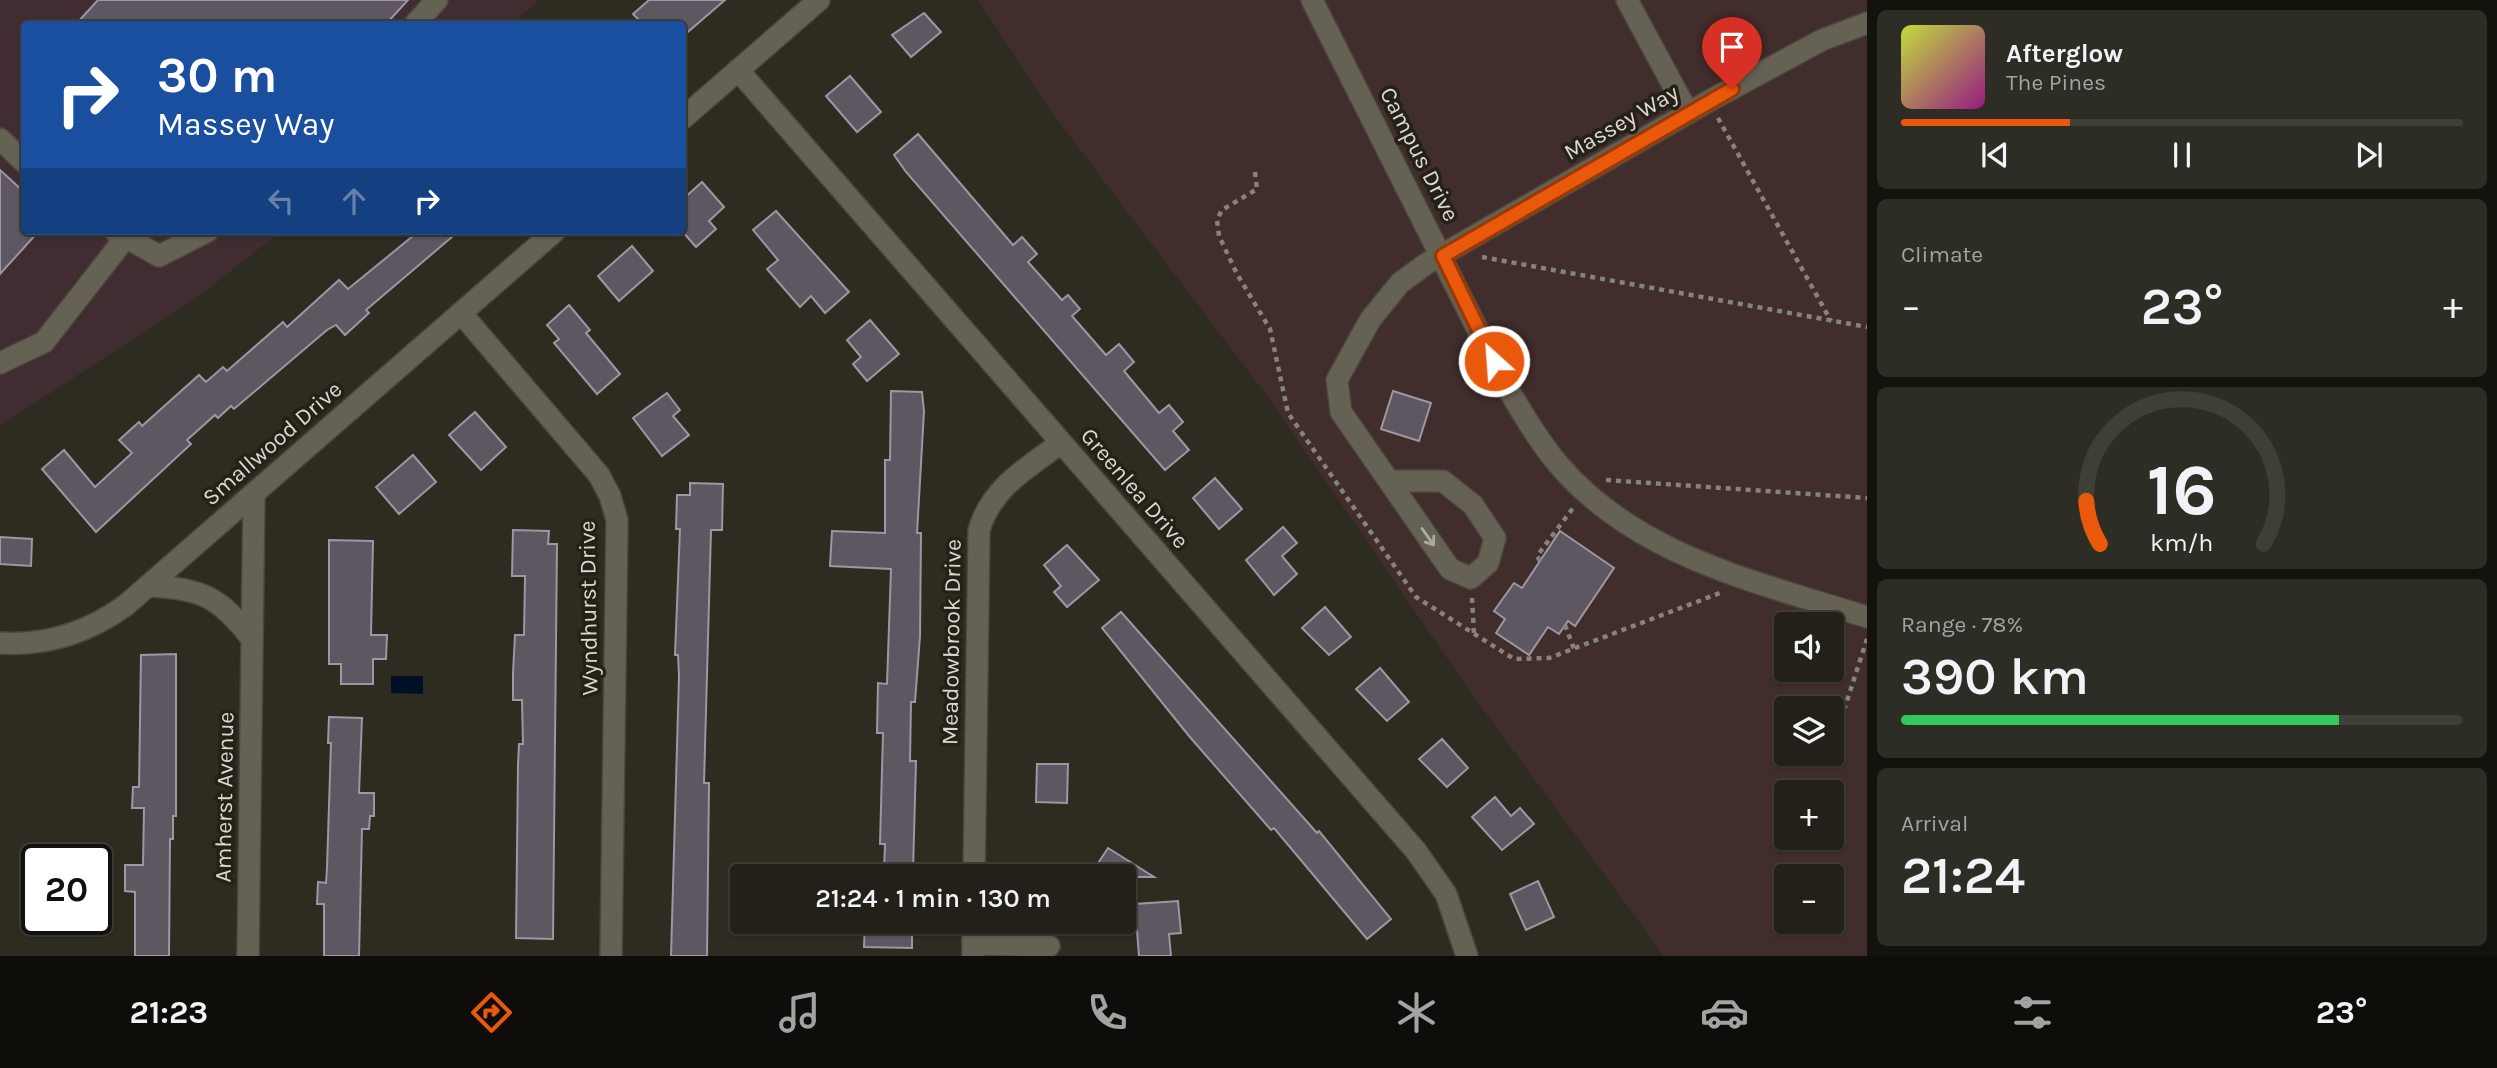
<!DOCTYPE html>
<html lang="en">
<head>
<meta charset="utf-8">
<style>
	:root { --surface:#222018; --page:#2e2d25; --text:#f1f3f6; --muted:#a2a3a2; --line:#3f3e37; --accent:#ea580c }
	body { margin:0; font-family:Karla,sans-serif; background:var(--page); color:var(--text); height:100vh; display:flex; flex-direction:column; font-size:26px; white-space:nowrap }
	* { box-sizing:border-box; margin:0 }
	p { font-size:23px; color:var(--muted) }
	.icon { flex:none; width:38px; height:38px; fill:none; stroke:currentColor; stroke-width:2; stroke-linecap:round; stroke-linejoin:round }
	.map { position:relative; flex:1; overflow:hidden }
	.drawer { display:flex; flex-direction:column; gap:10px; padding:10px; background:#13120d; width:630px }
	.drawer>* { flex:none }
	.top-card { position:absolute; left:21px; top:21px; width:665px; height:214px; border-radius:7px; box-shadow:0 2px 5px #0004,0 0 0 2px var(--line); background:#1a4fa0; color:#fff; overflow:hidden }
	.tools { position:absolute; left:1774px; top:612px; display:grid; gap:14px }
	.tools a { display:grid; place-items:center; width:70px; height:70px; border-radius:7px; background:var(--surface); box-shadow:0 2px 5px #0004,0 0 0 2px var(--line); font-size:35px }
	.speed { position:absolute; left:21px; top:844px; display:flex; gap:14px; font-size:35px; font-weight:700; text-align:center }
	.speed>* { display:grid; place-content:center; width:91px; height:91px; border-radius:50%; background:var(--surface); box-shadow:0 2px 5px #0004,0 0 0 2px var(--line); line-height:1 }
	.speed .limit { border:4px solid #111; border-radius:10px; background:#fff; color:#111 }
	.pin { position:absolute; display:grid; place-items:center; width:60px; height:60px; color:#fff; margin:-72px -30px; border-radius:50% 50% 50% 0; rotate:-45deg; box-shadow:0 0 7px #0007 }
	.pin .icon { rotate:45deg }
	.me { position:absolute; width:77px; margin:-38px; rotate:334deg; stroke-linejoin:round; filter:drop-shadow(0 0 5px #0008) }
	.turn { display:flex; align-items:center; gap:24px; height:147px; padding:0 21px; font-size:32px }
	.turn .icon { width:91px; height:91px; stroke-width:2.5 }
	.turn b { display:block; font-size:49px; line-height:60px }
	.lanes { display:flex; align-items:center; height:66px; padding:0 21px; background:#0003; justify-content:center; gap:35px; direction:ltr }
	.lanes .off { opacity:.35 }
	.big { font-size:52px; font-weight:600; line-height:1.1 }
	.drawer .widget { flex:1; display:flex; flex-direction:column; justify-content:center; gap:10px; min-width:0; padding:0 24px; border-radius:10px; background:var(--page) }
	.drawer .dial { align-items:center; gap:0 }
	.dial svg { height:182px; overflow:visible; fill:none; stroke:var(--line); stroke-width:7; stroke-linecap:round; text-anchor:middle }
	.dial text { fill:var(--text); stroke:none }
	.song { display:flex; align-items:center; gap:21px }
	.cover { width:84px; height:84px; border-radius:10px; background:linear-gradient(135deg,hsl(70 70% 55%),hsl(310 70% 35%)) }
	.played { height:7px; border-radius:4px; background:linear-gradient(90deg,var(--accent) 30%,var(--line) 30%) }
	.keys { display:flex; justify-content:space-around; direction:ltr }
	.heat { display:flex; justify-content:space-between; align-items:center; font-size:38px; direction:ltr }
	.charge { height:10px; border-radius:5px; background:linear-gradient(90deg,#34c759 78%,var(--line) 0) }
	.trip { position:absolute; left:730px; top:864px; width:406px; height:70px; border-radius:7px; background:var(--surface); box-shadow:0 2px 5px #0004,0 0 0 2px var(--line); font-weight:600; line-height:70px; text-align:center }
	.dock { display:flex; height:112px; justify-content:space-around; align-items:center; background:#0e0d0a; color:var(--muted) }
	.dock .icon { width:49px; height:49px }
	.dock .selected { color:var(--accent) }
	.dock b { font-size:32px; color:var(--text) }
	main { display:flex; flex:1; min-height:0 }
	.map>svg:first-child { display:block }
	.commercial { fill:#402c31 }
	.education { fill:#412d2b; fill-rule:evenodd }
	.water { fill:#011027 }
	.building { fill:#5e5661; stroke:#9e96a2; stroke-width:2 }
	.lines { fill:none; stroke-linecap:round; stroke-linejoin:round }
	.minor-casing { stroke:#4a463d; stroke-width:24 }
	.path { stroke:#86837a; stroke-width:4.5; stroke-dasharray:5 5; stroke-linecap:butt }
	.minor { stroke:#656154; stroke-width:21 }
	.oneway { stroke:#aca9a0 }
	.route-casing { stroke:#983908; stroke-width:18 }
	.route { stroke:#ea580c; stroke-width:12 }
	.labels { text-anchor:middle; stroke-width:7; stroke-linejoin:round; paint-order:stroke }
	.street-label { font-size:23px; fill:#dbd9d2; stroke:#252116 }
</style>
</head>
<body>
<main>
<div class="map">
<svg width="1867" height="956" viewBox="0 0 1867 956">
	<rect width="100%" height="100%" fill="#2e2b20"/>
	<!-- commercial -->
	<polygon class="commercial" points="0,0 538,0 513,24 24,24 24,231 281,231 202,294 0,426"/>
	<!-- education -->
	<path class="education" d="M 978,0 L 1867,0 L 1867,956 L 1664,956 L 1466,686 L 1270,400 L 1056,118 ZM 1787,625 L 1832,625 L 1832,670 L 1787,670 ZM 1787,709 L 1832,709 L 1832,754 L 1787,754 ZM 1787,793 L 1832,793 L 1832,838 L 1787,838 ZM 1787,877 L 1832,877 L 1832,922 L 1787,922 Z"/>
	<!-- water -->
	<polygon class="water" points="391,676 423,676 423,694 391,693"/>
	<!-- building -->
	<g class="building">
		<polygon points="98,0 408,0 386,24 76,24"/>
		<polygon points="649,0 725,0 682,37 682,24 643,24 633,14"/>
		<polygon points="924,13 941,32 911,57 892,35"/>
		<polygon points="850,76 881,112 857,132 826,96"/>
		<polygon points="918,134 1013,245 1022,237 1037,254 1028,262 1062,300 1068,295 1080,309 1072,316 1106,355 1119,344 1134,362 1124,371 1159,413 1169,405 1183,422 1173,431 1189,450 1165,470 906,172 894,155"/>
		<polygon points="0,170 24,192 24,231 39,231 0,274"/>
		<polygon points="702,182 724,207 709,221 716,229 696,247 682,231 682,200"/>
		<polygon points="776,211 849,292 825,313 811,296 800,307 767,269 778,260 753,230"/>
		<polygon points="419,231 459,231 366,310 369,313 345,335 336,325 327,330 234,409 231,406 218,418 215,415 187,440 191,444 96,532 42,469 64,450 95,487 132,453 119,440 139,422 142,426 199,375 206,382 223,367 227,371 283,322 287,327 339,280 348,289"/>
		<polygon points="632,246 653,271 619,301 598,276"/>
		<polygon points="569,305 590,330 586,333 620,374 597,394 554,343 559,339 547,325"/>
		<polygon points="870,320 899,354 867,381 853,364 861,357 847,340"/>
		<polygon points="891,391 922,392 924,411 917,533 921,533 920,636 915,702 911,702 910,761 916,761 913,872 884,872 885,844 880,844 883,733 877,733 878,683 887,684 891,569 830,566 832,531 885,533 885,460 890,460"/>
		<polygon points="1393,391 1431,403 1419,441 1381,429"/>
		<polygon points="667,393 680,410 673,416 689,435 662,456 633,418"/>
		<polygon points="475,412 506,447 481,470 449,435"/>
		<polygon points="413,455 436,482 399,514 376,487"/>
		<polygon points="1215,478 1242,509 1219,529 1193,498"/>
		<polygon points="690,483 723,484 722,530 711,530 704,783 709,783 707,956 671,956 679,676 678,655 675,655 680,529 676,529 677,495 690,495"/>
		<polygon points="1283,527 1297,543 1282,556 1297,574 1274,595 1246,560"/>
		<polygon points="513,530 549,531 548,544 557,544 553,939 516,938 518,764 519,744 523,744 522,700 513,700 513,673 515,635 524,635 525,576 512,576"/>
		<polygon points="1560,531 1614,568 1575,626 1568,621 1559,634 1548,627 1529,655 1496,633 1505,619 1494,611 1514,583 1522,588"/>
		<polygon points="0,537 32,539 31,566 0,564"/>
		<polygon points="329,540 373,541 371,635 387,635 386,659 373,659 373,684 341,684 341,664 329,664"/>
		<polygon points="1067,545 1099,580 1067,607 1054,592 1061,586 1044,565"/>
		<polygon points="1325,607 1351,637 1329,655 1302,628"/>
		<polygon points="1121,612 1317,833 1319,831 1391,919 1367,939 1274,828 1271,830 1189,736 1102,628"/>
		<polygon points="176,654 176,816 173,816 173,839 170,839 169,956 135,956 135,892 125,891 125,865 143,865 144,808 132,808 133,787 139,787 141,655"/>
		<polygon points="1380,668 1409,702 1387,721 1356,689"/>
		<polygon points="329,717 362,718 359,793 374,793 374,816 370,816 369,829 362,829 359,956 324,956 324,904 317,904 318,882 326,883 327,868 331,743 328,743"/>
		<polygon points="1442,739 1468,768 1447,787 1419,759"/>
		<polygon points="1037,764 1068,764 1067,803 1036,802"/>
		<polygon points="1495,797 1511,816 1520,808 1534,824 1502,850 1472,817"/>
		<polygon points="1108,848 1154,877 1089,877"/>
		<polygon points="1538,881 1554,917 1526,930 1510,894"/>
		<polygon points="1178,901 1181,933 1169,934 1171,956 1139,956 1135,904"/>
		<polygon points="865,922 912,922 912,948 864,947"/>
	</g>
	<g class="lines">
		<defs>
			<g id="minor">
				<path d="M 1312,0 L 1505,384 C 1522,412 1537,439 1558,464 C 1636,556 1757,582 1867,617"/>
				<polyline points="1627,0 1688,113"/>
				<polyline points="415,24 437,0"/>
				<polyline points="738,70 1416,851 1446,894 1467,956"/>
				<polyline points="682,119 819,0"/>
				<polyline points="0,139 24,162"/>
				<polyline points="115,231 159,256 208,231"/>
				<polyline points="461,313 599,475 610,496 617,520 611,956"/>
				<polyline points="0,363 44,342 126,237"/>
				<polyline points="1389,481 1443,481 1473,505 1495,538 1488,563 1471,578 1450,569 1341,412 1337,380 1370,320 1400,283 1426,264 1709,101 1822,40 1867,23"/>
				<path d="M 148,586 C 201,588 220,597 252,639"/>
				<path d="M 0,643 C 46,646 89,632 126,605 L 555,231"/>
				<path d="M 974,877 L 979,530 C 991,488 1028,467 1061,443"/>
				<polyline points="973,944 1049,946"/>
				<polyline points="248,956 254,494"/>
				<polyline points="973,956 973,922"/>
			</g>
		</defs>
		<!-- minor casing -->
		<use href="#minor" class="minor-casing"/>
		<!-- path -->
		<g class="path">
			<polyline points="1718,118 1831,321"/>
			<polyline points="1255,172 1257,189 1222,210 1217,220 1219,236 1237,274 1270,329 1288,413 1416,597 1514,659 1549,658 1720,593"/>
			<polyline points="1482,257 1867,327"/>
			<polyline points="1606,480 1867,498"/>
			<polyline points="1540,561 1537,556 1573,508"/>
			<polyline points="1472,598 1474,634"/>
			<polyline points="1565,625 1574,649"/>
			<polyline points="1832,709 1845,707 1867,639"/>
			<polyline points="1777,754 1779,717 1787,716"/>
		</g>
		<!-- minor -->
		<use href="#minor" class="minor"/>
	</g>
	<!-- one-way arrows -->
	<defs><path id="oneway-shaft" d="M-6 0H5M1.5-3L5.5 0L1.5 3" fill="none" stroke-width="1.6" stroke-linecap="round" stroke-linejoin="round" transform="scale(1.75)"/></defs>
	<use class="oneway" href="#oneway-shaft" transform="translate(1428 537) rotate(55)"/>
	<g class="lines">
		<defs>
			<polyline id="route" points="1494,361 1443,256 1732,89"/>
		</defs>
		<!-- route casing -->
		<use href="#route" class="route-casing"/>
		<!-- route -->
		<use href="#route" class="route"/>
	</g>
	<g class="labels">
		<!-- street labels -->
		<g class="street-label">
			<text transform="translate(1621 122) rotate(-30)" y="8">Massey Way</text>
			<text transform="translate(1420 154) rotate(63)" y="8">Campus Drive</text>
			<text transform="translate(272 443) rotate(-41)" y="8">Smallwood Drive</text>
			<text transform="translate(1135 488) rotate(49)" y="8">Greenlea Drive</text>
			<text transform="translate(588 608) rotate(-91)" y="8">Wyndhurst Drive</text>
			<text transform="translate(951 642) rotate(-89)" y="8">Meadowbrook Drive</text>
			<text transform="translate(224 797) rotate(-89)" y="8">Amherst Avenue</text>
		</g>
	</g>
</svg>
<div class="tools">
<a><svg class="icon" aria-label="sound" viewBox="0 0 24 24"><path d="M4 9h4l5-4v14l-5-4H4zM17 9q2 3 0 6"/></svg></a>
<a><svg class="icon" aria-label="layers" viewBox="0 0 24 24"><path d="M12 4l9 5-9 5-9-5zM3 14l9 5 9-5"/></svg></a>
<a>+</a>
<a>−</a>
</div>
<div class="speed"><div class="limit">20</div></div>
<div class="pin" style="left:1732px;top:89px;background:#d93025"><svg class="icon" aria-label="arrive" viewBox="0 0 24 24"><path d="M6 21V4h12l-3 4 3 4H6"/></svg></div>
<svg class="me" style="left:1494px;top:361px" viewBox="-20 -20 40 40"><circle r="17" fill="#ea580c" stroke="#fff" stroke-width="3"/><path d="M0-11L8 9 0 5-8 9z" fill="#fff"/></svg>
<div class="trip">21:24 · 1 min · 130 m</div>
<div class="top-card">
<div class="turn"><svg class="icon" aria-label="right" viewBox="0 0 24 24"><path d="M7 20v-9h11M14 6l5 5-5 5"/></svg><div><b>30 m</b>Massey Way</div></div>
<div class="lanes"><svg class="icon off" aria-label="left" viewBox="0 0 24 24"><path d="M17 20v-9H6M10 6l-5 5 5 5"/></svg><svg class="icon off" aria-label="ahead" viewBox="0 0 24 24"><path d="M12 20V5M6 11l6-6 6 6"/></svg><svg class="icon" aria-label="right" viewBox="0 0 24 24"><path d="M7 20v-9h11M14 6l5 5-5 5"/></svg></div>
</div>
</div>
<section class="drawer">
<div class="widget">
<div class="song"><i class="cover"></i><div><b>Afterglow</b><p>The Pines</p></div></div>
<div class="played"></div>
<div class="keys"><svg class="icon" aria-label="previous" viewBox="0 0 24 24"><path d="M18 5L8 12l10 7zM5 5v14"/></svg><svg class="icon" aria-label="pause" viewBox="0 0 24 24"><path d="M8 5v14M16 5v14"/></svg><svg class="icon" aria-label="next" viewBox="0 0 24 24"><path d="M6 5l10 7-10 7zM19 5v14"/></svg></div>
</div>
<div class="widget"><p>Climate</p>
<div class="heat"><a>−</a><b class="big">23°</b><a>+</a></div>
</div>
<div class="widget dial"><svg viewBox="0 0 100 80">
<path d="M14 69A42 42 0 1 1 86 69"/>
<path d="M14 69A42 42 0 0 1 8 50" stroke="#ea580c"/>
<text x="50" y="56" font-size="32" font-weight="700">16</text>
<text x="50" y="72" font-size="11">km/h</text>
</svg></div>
<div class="widget"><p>Range · 78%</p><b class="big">390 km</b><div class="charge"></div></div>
<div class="widget"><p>Arrival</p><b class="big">21:24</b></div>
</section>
</main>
<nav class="dock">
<b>21:23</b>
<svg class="icon selected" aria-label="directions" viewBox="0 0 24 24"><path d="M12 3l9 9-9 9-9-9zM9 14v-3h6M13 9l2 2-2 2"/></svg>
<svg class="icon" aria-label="music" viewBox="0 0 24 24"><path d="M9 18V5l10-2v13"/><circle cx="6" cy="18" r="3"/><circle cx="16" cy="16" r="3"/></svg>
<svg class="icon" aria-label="phone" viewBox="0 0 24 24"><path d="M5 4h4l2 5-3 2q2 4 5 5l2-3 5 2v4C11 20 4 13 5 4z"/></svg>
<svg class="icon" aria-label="climate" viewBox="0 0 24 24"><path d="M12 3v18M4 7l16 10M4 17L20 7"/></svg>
<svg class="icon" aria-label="car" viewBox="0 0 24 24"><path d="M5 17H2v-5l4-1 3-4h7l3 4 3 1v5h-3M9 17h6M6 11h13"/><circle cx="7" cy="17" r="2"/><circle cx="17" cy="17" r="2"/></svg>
<svg class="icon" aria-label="filters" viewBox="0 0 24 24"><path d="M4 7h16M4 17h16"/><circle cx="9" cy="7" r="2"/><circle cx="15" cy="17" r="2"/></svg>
<b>23°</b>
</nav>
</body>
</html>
